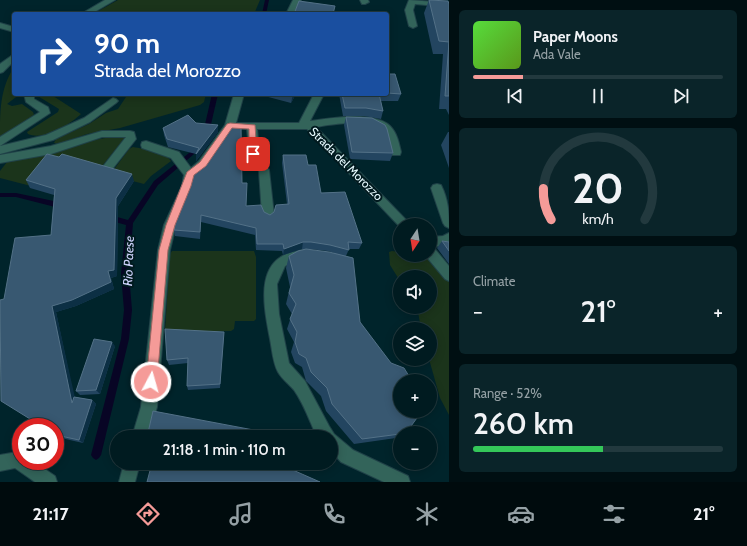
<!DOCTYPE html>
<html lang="en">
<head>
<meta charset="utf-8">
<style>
	:root { --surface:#001b20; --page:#0a2429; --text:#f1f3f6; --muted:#95a1a5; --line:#22393e; --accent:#f59b98 }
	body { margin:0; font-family:Cabin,sans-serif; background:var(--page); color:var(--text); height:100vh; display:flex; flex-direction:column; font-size:15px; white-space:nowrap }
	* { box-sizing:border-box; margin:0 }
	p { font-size:13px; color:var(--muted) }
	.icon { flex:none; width:22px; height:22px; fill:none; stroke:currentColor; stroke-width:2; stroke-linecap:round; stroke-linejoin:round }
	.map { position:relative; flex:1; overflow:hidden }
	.side { display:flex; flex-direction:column; gap:10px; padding:10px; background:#000f12; width:298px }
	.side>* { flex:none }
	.hud { position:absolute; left:12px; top:12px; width:377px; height:84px; border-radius:4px; box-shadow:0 2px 10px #0003,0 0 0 1px var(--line); background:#1a4fa0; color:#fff; overflow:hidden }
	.needle { width:26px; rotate:192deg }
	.fabs { position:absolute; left:393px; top:218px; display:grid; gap:8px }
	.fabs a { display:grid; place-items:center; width:44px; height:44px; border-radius:50%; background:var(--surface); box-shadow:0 2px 10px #0003,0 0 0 1px var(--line); font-size:20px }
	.speed { position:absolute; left:12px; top:418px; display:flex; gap:8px; font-size:20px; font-weight:700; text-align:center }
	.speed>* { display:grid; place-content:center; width:52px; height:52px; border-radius:50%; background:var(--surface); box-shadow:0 2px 10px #0003,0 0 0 1px var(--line); line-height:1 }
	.speed .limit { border:6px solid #d22; background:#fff; color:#111 }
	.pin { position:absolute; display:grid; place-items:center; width:34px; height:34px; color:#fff; margin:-17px; border-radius:8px; box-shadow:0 2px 6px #0006 }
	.me { position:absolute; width:44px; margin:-22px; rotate:6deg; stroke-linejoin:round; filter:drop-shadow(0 0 3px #0008) }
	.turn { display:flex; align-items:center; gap:14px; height:84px; padding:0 16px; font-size:18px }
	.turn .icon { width:52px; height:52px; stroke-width:2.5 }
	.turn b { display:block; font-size:28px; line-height:34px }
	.big { font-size:30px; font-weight:600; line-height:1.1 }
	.side .card { flex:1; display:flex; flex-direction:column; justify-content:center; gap:6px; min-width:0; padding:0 14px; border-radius:6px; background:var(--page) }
	.side .dial { align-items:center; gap:0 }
	.dial svg { height:104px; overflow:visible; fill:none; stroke:var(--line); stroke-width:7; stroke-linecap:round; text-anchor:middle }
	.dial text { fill:var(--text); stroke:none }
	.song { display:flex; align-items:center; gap:12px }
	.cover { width:48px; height:48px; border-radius:6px; background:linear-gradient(135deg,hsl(110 70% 55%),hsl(90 70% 35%)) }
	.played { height:4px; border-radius:2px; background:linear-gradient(90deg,var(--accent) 20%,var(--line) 20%) }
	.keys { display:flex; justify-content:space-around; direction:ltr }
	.heat { display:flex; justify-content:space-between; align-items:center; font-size:22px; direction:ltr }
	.charge { height:6px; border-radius:3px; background:linear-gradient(90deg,#34c759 52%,var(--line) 0) }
	.trip { position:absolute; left:110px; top:430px; width:228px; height:40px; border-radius:20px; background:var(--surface); box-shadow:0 2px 10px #0003,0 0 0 1px var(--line); font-weight:600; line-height:40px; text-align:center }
	.tab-bar { display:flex; height:64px; justify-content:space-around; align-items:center; background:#000b0d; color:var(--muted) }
	.tab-bar .icon { width:28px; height:28px }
	.tab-bar .on { color:var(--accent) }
	.tab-bar b { font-size:18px; color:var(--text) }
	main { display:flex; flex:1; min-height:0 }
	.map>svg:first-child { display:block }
	.green { fill:#1b341b }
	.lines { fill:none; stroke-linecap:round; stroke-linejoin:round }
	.stream { fill:#080525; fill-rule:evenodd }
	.minor-casing { stroke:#204248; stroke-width:2 }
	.minor { fill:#33645a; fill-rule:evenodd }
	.wall { fill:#234560 }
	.shaded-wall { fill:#0c2f44 }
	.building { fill:#385871; stroke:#537187 }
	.route { fill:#f59b98; stroke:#9f6563 }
	.labels { text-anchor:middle; stroke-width:4; stroke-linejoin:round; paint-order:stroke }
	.street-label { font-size:12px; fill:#e5f9fd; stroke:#011a1f }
	.water-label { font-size:13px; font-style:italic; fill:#ccd0f9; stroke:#011a1f }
</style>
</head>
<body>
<main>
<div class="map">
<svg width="449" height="482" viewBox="0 0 449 482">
	<rect width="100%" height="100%" fill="#00242b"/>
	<!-- green -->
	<g class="green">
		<polygon points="118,0 260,0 254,14 93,14"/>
		<path d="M 14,67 L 14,94 L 20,94 L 7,104 L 12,106 L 22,104 L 33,112 L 34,115 L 0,137 C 0,110 0,89 14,67 Z"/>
		<path d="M 36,94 L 50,94 L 81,114 C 69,125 44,141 28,134 L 27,132 L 58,112 L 59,109 L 36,95 Z"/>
		<polygon points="128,94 206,94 204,102 200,105 120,128 87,134 58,144 54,143 56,139 89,124 106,113 118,109"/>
		<polygon points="121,135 125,137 124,139 98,171 31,186 0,178 0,171 7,162 84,142"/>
		<path d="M 133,147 C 145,149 164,151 171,161 L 151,176 L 144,184 L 110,175 L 129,149 Z"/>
		<polygon points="172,251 254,251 256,257 256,319 254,321 235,321 234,329 231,331 172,332 165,330 170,254"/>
		<polygon points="392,251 400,252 400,255 428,255 449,279 449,415 440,398 429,359 430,359 430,329 421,329 418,312 415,307 430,307 430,277 400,277 400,281 390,265 389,252"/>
	</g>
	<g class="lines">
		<!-- stream -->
		<g class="stream">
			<polygon points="265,0 269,0 266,14 262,14"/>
			<polygon points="212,94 218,94 209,133 206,135 203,133"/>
			<polygon points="199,145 201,146 201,148 158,185 133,223 129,274 132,310 129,339 101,455 99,458 96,460 93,458 91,455 121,339 124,310 121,274 126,225 108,220 107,218 110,215 128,220 154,181"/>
			<polygon points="0,193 16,193 63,203 66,206 63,209 16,197 0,197"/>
		</g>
		<defs>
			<g id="minor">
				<polygon points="105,0 115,0 91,14 81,14"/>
				<polygon points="293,0 301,0 294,14 286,14"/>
				<polygon points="360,0 368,0 369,2 365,4 362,4"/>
				<polygon points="409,0 449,3 449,7 415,4 413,10 417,26 413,28 409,26 405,10"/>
				<polygon points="0,23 14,27 14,32 0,28"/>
				<polygon points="14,54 14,61 3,72 0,73 0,64"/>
				<polygon points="24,94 34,94 34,99 48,107 50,113 0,146 0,137 40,112 26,102"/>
				<path d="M 234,94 L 244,94 L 236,123 L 299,123 L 314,94 L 324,94 L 310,121 C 330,118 375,111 390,126 C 397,133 399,143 401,152 L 400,155 L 392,155 C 388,147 389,138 383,131 C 372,118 332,124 316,127 L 411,225 L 400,225 L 400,227 L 307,129 L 257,129 L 260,159 L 269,170 L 274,215 L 272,218 L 268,220 L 264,218 L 262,215 L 259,171 L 250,160 L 247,129 L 233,129 L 207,167 L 195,176 L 192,186 L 176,225 L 170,250 L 157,407 L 148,437 L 132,437 L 141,407 L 158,250 L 164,225 L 182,186 L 184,175 L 171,158 L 142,148 L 141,145 L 142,142 L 146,141 L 179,152 L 191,168 L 199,161 L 225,125 Z"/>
				<polygon points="113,98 116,99 118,101 116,103 90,122 53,140 0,154 0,146 46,135 84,118"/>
				<polygon points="102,131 130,131 134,132 136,139 110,172 102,172 101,169 126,137 102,137 51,154 0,163 0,155 51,146"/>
				<path d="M 437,184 L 441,185 C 448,199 449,212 449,228 L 445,226 L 443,223 L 431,188 L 433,185 Z"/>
				<polygon points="449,233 449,245 430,247 434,248 449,266 449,281 445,279 425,255 430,255 430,237 443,236"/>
				<path d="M 304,250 L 308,251 L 310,255 L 308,259 L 295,261 L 285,266 L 277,284 L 279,314 L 289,363 L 305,381 L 329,426 L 334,434 L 353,450 L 408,476 L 410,482 L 384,482 L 341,462 L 331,451 L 331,437 L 317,437 C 310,422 304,404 294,390 C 289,384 282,379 278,372 C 273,363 272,349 270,339 C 263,303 253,254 304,250 Z"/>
				<polygon points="17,452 21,454 21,461 33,461 55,476 57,482 35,482 15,468 0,471 0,455"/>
				<polygon points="124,463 140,463 135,482 119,482"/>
			</g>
		</defs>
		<!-- minor casing -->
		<use href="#minor" class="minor-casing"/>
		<!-- minor -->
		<use href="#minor" class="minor"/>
	</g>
	<!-- wall -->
	<g class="wall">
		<polygon points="429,0 449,4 449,115 446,109 439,109 443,54 433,54 424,13"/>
		<polygon points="387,74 401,94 398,101 381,101 383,111 381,119 364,116 343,116 339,94 387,94"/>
		<polygon points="257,94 296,94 291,103"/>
		<polygon points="346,117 393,153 390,161 350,159 344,125"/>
		<polygon points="196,123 218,125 218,132 196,161 196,154 168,147 164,135 163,128"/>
		<polygon points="448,132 449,132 449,168 441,145"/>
		<polygon points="283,155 308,165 321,193 362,243 359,249 349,249 346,256 360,322 400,433 400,436 396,438 354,444 326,411 321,396 306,381 302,367 295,363 291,352 294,342 287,329 292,314 286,304 290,287 286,268 289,256 334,253 328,251 309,249 302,249 283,255 282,251 256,250 255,235 201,222 200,239 175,236 174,230 242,183 246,206 270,215 287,204 282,163"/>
		<polygon points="26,180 134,181 118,206 117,276 111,278 114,289 76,306 56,312 74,397 92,400 96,404 83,443 61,438 55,434 4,299 51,235 54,195 30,188"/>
		<polygon points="442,241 449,242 449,264 437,248"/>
		<polygon points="224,332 220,388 188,390 187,386 188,363 169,365 167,360"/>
		<polygon points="115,346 100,394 80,395 76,391"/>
	</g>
	<!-- shaded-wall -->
	<g class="shaded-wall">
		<polygon points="293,94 296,94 291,103"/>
		<polygon points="218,125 218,132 196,161 196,154"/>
		<polygon points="132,174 134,181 118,206 117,276 111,278 114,289 76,306 56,312 77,407 72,403 52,306 108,271 116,198"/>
		<polygon points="303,242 302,249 283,255 284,249"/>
		<polygon points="224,332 224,337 220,388 220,384"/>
		<polygon points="112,342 115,346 100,394 96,390"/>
		<polygon points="92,400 96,404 83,443 79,440"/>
	</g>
	<!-- building -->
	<g class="building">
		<polygon points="429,0 448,1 449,4 449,96 445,96 449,42 439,41"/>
		<polygon points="299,1 335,6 333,14 294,14"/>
		<polygon points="387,74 395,74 401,94 387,93"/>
		<polygon points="342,94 379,94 383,111 366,108 345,108"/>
		<polygon points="188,115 196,123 218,125 196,154 199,148 167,139 163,128"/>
		<polygon points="346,117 372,118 385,125 387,129 393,153 352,152"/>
		<polygon points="232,126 241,126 242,183 247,183 246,206 261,205 264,212 270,215 274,212 276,205 289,204 283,155 306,155 308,165 316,165 321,193 345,192 362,243 348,242 349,250 330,245 311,242 303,242 284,249 283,244 257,244 256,228 201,215 200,232 174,230 176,219 196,170 208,161"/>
		<polygon points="47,154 59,157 62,154 132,174 116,198 114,270 108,271 111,282 72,300 52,306 72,403 74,397 92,400 79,440 56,435 55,434 55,427 43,427 1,401 0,300 4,299 15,238 51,235 55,189 26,180"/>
		<polygon points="442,241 449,242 449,251"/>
		<polygon points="306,249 329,252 353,258 360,322 391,363 404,368 412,381 400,381 400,411 422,411 406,433 400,433 400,434 362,439 332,404 327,388 311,372 306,358 299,354 295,342 297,332 290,319 296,304 289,293 294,275 289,256 298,251"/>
		<polygon points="165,329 224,332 220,384 187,386 188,358 167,360"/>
		<polygon points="94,339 112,342 96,390 76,391"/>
		<polygon points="153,411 280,435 280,437 147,437"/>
		<polygon points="152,463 277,463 320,482 147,482"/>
	</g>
	<!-- route -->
	<polygon class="route" points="230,123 255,125 257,154 253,156 249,154 249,129 232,128 206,166 194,175 191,186 175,225 168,250 157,382 155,385 151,387 147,385 146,382 159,250 166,225 187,172 200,162 227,124"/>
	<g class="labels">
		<!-- street labels -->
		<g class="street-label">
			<text transform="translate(346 164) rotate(45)" y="4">Strada del Morozzo</text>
		</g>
		<!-- water labels -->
		<g class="water-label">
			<text transform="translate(128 261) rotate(-88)" y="5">Rio Paese</text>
		</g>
	</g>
</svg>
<div class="fabs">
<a><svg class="needle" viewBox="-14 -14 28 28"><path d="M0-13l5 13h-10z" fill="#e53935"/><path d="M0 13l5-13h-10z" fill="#95a1a5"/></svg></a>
<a><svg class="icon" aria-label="sound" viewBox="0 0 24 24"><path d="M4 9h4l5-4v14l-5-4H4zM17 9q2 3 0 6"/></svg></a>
<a><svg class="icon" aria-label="layers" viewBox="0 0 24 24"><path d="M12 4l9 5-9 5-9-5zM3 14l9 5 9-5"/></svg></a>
<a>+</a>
<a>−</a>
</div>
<div class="speed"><div class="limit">30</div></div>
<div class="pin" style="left:253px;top:154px;background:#d93025"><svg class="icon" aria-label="arrive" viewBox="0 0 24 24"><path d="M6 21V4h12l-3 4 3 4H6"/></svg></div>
<svg class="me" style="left:151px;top:382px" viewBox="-20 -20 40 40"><circle r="17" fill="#f59b98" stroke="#fff" stroke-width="3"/><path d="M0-11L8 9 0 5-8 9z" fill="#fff"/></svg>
<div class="trip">21:18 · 1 min · 110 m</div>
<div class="hud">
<div class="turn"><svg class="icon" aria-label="right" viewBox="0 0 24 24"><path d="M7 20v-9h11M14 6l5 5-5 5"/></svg><div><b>90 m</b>Strada del Morozzo</div></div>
</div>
</div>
<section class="side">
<div class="card">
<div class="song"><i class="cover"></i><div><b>Paper Moons</b><p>Ada Vale</p></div></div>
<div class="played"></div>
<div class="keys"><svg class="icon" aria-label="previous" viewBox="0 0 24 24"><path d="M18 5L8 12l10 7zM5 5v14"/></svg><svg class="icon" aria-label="pause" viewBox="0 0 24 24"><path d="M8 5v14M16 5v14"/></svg><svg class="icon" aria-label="next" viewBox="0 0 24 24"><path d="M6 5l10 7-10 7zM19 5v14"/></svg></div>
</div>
<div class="card dial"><svg viewBox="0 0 100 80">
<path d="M14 69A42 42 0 1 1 86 69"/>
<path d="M14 69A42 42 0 0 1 8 45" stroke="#f59b98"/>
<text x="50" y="56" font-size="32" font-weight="700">20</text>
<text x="50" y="72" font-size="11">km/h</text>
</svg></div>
<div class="card"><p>Climate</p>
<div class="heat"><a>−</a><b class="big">21°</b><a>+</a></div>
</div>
<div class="card"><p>Range · 52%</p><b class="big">260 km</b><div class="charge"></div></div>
</section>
</main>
<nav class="tab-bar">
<b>21:17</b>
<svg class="icon on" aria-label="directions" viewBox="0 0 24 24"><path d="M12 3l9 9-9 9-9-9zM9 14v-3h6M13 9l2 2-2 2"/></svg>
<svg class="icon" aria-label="music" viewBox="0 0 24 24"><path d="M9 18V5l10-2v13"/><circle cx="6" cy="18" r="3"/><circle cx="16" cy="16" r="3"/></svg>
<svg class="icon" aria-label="phone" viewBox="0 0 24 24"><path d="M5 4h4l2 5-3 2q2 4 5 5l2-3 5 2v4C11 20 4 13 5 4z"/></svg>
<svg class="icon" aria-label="climate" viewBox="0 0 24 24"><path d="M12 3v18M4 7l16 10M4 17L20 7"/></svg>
<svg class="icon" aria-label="car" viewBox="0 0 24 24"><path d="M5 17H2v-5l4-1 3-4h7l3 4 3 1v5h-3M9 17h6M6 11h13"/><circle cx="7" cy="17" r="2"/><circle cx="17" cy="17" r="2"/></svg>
<svg class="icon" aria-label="filters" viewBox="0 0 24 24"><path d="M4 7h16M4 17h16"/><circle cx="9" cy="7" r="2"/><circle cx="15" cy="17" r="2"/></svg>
<b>21°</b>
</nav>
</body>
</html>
